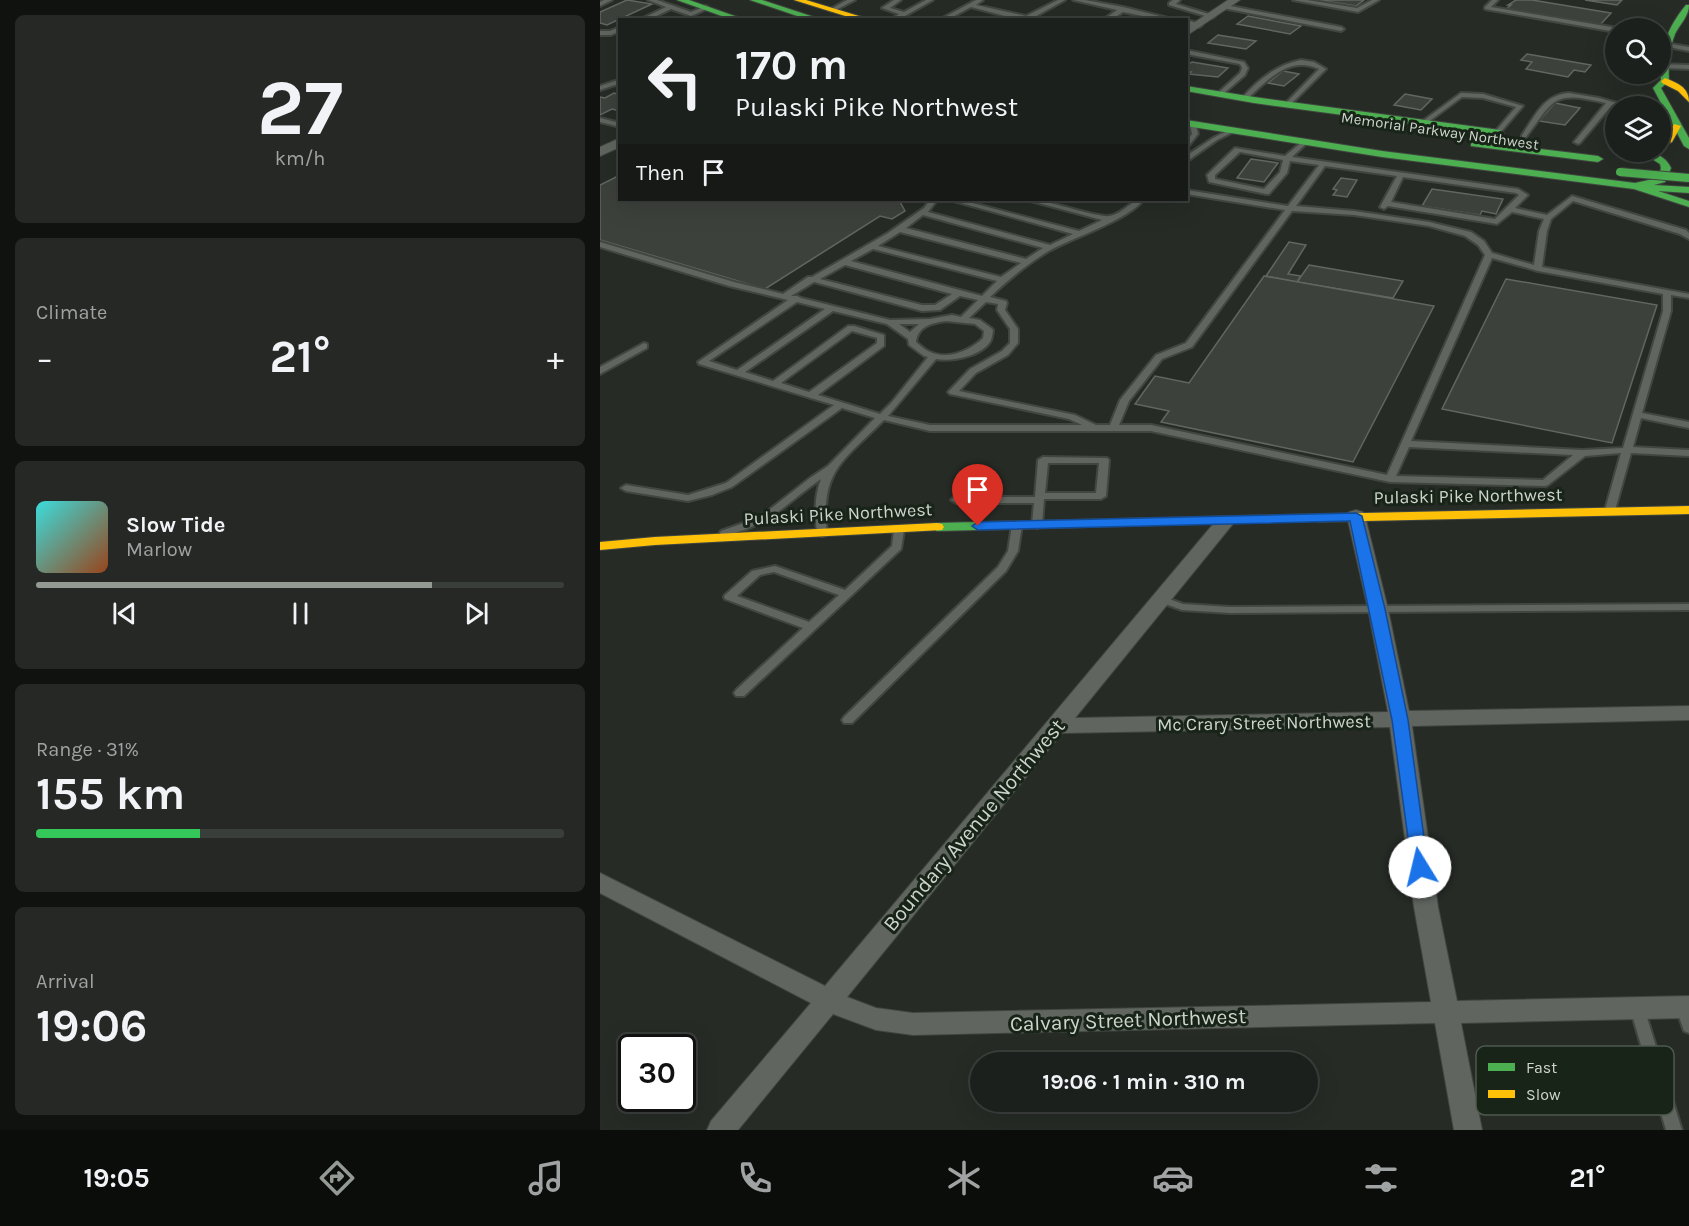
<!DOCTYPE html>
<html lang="en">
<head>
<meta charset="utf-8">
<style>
	:root { --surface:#1c201c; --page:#252825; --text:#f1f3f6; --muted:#a0a3a3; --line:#3a3e3b; --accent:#939a93 }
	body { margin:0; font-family:Karla,sans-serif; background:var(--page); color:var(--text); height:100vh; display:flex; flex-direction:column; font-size:22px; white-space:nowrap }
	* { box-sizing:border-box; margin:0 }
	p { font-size:20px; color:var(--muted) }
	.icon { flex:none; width:33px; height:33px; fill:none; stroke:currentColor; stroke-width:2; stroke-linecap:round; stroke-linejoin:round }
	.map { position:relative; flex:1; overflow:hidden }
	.panel { display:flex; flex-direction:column; gap:15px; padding:15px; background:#0f120f; width:600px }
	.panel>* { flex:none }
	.hud { position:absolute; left:18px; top:18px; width:570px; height:183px; border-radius:0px; box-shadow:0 6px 24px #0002,0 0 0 2px var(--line); background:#1c201c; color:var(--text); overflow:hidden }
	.fabs { position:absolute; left:1005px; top:18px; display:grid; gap:12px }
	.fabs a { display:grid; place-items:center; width:66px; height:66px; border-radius:50%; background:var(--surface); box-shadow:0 6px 24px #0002,0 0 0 2px var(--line); font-size:30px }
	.speed { position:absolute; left:18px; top:1034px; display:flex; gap:12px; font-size:30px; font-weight:700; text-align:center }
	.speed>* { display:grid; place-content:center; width:78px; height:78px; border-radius:50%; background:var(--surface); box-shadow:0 6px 24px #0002,0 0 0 2px var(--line); line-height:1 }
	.speed .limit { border:3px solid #111; border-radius:9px; background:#fff; color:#111 }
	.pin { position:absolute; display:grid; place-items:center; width:51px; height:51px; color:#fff; margin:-62px -26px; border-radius:50% 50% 50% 0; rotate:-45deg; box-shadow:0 0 6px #0007 }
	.pin .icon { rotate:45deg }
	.me { position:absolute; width:66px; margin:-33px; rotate:351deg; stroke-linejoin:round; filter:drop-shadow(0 0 4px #0008) }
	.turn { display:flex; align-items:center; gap:21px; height:126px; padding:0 18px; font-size:27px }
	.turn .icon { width:78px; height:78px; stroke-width:2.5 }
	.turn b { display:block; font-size:42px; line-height:51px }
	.then { display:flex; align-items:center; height:57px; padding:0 18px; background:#0003; gap:12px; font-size:22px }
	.big { font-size:45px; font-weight:700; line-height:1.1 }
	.panel .card { flex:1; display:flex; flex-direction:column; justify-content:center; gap:9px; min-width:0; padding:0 21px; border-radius:9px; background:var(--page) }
	.panel .dial { align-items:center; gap:0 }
	.dial b { font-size:78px; line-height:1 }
	.song { display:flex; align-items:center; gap:18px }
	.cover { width:72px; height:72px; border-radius:9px; background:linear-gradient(135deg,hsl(180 70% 55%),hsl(20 70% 35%)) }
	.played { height:6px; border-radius:3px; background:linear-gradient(90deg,var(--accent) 75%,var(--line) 75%) }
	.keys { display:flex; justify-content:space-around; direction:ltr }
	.heat { display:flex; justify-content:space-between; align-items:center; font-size:33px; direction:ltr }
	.charge { height:9px; border-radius:4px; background:linear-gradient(90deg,#34c759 31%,var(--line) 0) }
	.trip { position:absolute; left:370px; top:1052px; width:348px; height:60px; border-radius:30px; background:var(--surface); box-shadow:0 6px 24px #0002,0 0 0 2px var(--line); font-weight:700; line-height:60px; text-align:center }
	.dock { display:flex; height:96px; justify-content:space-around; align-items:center; background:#0b0d0b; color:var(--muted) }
	.dock .icon { width:42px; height:42px }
	.dock .current { color:var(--accent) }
	.dock b { font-size:27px; color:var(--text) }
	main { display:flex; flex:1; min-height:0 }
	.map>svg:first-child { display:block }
	.building { fill:#3d413c; stroke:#626662; stroke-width:1.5 }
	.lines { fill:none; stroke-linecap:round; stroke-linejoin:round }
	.lane-casing { stroke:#414641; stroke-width:4 }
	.street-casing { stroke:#414641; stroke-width:2 }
	.fast-casing { stroke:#414641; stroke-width:2 }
	.slow-casing { stroke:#414641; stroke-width:2 }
	.lane { fill:#606560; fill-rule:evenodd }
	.street { fill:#606560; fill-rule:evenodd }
	.fast { fill:#4caf50; fill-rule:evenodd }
	.slow { fill:#ffc107; fill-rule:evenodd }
	.fast-bridge-casing { stroke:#414641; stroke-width:10; stroke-linecap:butt }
	.fast-bridge { stroke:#4caf50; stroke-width:8 }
	.route { fill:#1a73e8; stroke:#114b97; stroke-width:1.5 }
	.labels { text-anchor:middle; stroke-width:6; stroke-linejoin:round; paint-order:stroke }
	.far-street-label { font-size:15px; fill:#ced5cd; stroke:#192419 }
	.street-label { font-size:18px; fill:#ced5cd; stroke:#192419 }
	.near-street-label { font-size:21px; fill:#ced5cd; stroke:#192419 }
	.key { fill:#192419; stroke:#4f594f; stroke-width:1.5 }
	.key-label { font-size:16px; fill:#ced5cd }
</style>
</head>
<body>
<main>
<section class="panel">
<div class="card dial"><b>27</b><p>km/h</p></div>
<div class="card"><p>Climate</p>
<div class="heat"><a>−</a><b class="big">21°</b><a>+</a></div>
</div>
<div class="card">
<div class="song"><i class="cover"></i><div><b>Slow Tide</b><p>Marlow</p></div></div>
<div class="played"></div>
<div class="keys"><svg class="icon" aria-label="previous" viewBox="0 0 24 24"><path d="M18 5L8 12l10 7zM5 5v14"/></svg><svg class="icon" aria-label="pause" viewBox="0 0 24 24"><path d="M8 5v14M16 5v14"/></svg><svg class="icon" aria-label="next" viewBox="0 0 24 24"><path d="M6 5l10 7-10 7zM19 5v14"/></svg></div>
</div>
<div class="card"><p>Range · 31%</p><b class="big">155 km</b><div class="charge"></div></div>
<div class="card"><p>Arrival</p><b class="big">19:06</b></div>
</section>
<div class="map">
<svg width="1089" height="1130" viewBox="0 0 1089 1130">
	<rect width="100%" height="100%" fill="#262b26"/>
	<!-- building -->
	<g class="building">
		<polygon points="27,0 52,4 7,25 0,23 0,12"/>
		<polygon points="718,0 764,0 756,6"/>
		<polygon points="916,0 932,0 1011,13 1000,25 906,9 911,5 908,5"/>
		<polygon points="985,0 1022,0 1017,5"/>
		<polygon points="648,16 701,26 690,34 637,24"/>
		<polygon points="618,35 656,41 646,49 608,43"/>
		<polygon points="927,54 991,65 985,72 974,70 968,77 926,69 932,62 921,60"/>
		<polygon points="592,62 628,68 618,77 588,74 591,72 586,71 586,66"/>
		<polygon points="683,71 699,74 684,86 668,83"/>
		<polygon points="14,93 20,95 20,111 12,109 0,115 0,97 5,98"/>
		<polygon points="805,94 832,99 821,110 794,105"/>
		<polygon points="955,103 980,108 965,125 939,121"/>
		<polygon points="651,159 678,163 664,182 637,178"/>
		<polygon points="20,175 20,200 299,200 305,211 292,219 280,216 165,289 0,240 0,185"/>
		<polygon points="741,178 757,180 747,197 733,195 737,190 733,189"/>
		<polygon points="832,189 903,199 896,214 882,211 880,215 822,206"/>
		<polygon points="689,242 706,245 688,274 701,276 697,282 666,276"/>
		<polygon points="709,265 803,281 793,298 697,282"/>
		<polygon points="664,276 834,306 753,462 561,422 569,411 535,404 555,376 589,383"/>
		<polygon points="906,279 1057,305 1012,443 842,409"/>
	</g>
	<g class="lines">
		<defs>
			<g id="lane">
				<polygon points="4,0 12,0 0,6 0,2"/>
				<polygon points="48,0 57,0 91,12 106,6 109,8 91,16 71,9 48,20 39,20 66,7"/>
				<polygon points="247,0 255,0 234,11 229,10"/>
				<polygon points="294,0 301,0 290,8 304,12 326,0 333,0 298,20 290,20 299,14 282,8"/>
				<polygon points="376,0 383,0 376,5 426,16 458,0 465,0 429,20 420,20 371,7 347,20 339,20"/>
				<polygon points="473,0 485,0 523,7 576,20 562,20 523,12 511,20 503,20 517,10"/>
				<polygon points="573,0 580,0 576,4 615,16 612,18 569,5 569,3"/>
				<polygon points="693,0 707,0 757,8 772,0 779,0 758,12"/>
				<polygon points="892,0 898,0 891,7 1017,28 1016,28 1016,32 885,9 885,7"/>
				<polygon points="625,5 741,27 744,29 741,31 623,8 622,7"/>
				<polygon points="586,20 601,24 602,25 599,27 586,24"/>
				<polygon points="20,27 20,31 11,35 0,35 0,31 10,31"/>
				<polygon points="1065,43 1089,47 1089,51 1063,46 1063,44"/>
				<polygon points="586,50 644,62 648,68 645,75 622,95 618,95 618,93 640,73 642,68 640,64 586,54"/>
				<path d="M 701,60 L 714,62 L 726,69 L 690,105 L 685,104 L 719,69 C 689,55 668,80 647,99 L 642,98 C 658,80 676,65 701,60 Z"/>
				<polygon points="1060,64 1089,65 1089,69 1062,68"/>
				<polygon points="15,81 20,82 20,86 15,85 0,90 0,86"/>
				<polygon points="861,93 883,94 923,106 899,134 897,135 894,133 916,107 883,98 862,97 824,125 820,125 820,123"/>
				<path d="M 969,93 L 999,98 L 1028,106 L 1012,105 L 980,143 L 978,144 L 974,142 L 1006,103 C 953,91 956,97 926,137 L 922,137 L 922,135 C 936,115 943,95 969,93 Z"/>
				<polygon points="0,118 20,123 20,127 0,122"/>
				<polygon points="593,123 596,125 598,134 586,149 586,141 592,134 590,125"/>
				<polygon points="631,129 634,131 633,132 617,140 586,162 586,156 613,138"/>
				<path d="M 703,141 L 707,143 L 692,157 L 918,189 L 928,195 L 915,208 L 947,215 L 972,196 L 1086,230 L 1089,233 L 1089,239 L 1080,234 L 973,201 L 951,219 L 947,231 L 942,267 L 1089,294 L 1089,298 L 1071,295 L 1071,311 L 1042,413 L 1089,422 L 1089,428 L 1041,418 L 1033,447 L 1089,450 L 1089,456 L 1031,453 L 1015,510 L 1010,513 L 1005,510 L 1021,453 L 985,456 L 948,485 L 945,486 L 790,482 L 551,431 L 330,431 L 284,420 C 243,461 220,470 227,533 L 226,535 L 222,536 L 217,533 C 215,514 214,497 221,479 C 193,498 177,518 144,530 C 136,532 129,536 121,535 L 120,533 L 121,531 L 152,520 L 169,510 L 210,478 L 228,466 L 275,418 L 242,408 L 132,487 L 112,495 L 88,501 L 26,491 L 21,488 L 26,485 L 88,495 L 126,483 L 234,405 L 99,364 L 98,362 L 188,300 L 129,286 L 0,247 L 0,242 L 134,282 L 183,294 L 208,277 L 212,277 L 288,233 L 324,208 L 330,200 L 337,200 L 328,212 L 450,245 L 473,234 L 350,200 L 361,200 L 479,231 L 502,220 L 427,200 L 438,200 C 450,202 501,218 509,216 C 523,214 530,200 543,200 C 529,220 471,238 447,252 C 426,265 408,280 390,297 L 406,301 L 407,303 L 405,310 L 418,329 L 418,343 L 408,355 L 376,373 L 359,391 L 475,415 L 496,425 L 510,425 L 520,400 L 556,355 L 586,343 L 685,210 L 586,194 L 586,190 L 688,206 L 719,165 L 690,161 L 687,173 L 669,194 L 666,194 L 609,182 L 607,175 L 635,148 L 685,156 ZM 640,152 L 683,160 L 680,172 L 664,189 L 615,179 L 615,175 ZM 725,166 L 797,176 L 780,207 L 784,209 L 788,206 L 897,224 L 912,212 L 944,219 L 939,231 L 934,265 L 892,253 L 884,241 L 871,232 L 829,222 L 754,211 L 696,206 ZM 803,177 L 916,193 L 919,195 L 895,219 L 791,202 ZM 692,211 L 754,215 L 829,226 L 865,236 L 878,245 L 885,255 L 787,475 L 551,425 L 519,425 L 529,401 L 562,359 L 592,347 ZM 323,215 L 443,248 L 426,259 L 306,228 ZM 300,232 L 421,263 L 401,277 L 278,246 ZM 273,249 L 397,281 L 382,296 L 251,261 ZM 892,258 L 938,271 L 1063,294 L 1063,311 L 1023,448 L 982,450 L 811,441 ZM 245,265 L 352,294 L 335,305 L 322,305 L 220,279 ZM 214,282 L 322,311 L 340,310 L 360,296 L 378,300 L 361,317 L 352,315 L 330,319 L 290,320 L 201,298 L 197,296 L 191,296 ZM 197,302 L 225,309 L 137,370 L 109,361 ZM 386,302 L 398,304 L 397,310 L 410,329 L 410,343 L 402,351 L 370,369 L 350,390 L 348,392 L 350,394 L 469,419 L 482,425 L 330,425 L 288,416 L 336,359 C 352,362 383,356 391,340 C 392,338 393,331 393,330 L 391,328 L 380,320 L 369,318 ZM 233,311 L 287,324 L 308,339 L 309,345 L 324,356 L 328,357 L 292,402 L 280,414 L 218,395 L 284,346 L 284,335 L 254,326 L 248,326 L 173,381 L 145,372 ZM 346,321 L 375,324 L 384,331 L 383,338 C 370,351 346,361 328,351 C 324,349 320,345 316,342 C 318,326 332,323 346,321 ZM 299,324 L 319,324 L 310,332 ZM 252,331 L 277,338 L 277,343 L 209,392 L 181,383 ZM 809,447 L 973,455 L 943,480 L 796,476 Z"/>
				<polygon points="44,343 47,344 47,348 0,374 0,367"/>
				<path d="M 443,457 L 507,458 L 509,460 L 506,496 L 501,499 L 444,499 L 442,525 L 437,528 L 432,525 L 434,503 L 356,503 L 351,500 L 367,483 L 370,482 L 375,485 L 364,497 L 435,497 L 438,460 ZM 448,463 L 499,463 L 496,493 L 445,493 Z"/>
				<polygon points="417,522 422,525 418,551 406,571 252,723 244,723 242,720 244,717 398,567 408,551 412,525"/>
				<path d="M 299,527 L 304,530 L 301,549 L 144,696 L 136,696 L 134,693 L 136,690 L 203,628 L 125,599 L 124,597 L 125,595 L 152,571 L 175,566 L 245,590 L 292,546 L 294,530 ZM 174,572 L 239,595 L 209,622 L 137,596 L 160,575 Z"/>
				<polygon points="561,596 583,604 630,607 1089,604 1089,610 630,613 582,610 557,601 556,599"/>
				<polygon points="1037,1002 1042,1004 1044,1008 1082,1130 1066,1130 1030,1008 1032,1004"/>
				<polygon points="1083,1002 1089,1006 1089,1033 1084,1031 1076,1008 1078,1004"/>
			</g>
			<g id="street">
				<polygon points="628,0 640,0 586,36 586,28"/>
				<polygon points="20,138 20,147 0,156 0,147"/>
				<path d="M 756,510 L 763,512 L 765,516 L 788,609 L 809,711 L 1089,706 L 1089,720 L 812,726 L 838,907 L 857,1001 L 1089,996 L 1089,1018 L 861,1023 L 882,1130 L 854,1130 L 835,1023 L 313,1035 L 276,1030 L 233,1014 L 138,1130 L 107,1130 L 111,1121 L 211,1003 L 0,893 L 0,873 L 225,986 L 620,516 L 634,516 L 636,520 L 475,718 L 788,712 L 768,609 L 747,516 L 749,512 ZM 790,727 L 814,907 L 831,1002 L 313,1013 L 276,1008 L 247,997 L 462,733 Z"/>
			</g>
			<g id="fast">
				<polygon points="77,0 89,0 146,20 133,20"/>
				<polygon points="150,0 162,0 223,20 209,20"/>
				<path d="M 1086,5 L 1089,5 C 1089,16 1080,24 1075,34 C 1069,49 1068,65 1069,81 L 1061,88 L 1089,138 L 1089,149 L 1084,146 L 1053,88 L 1061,80 C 1059,50 1067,28 1086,5 Z"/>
				<polygon points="586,86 654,97 900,130 904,133 900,136 654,103 586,91"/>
				<path d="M 586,120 L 782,151 L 1035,183 L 1058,178 L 1061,168 L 1060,164 L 1041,152 C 1053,151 1066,156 1071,168 L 1065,182 L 1054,185 L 1089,187 L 1089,193 L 1058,191 L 1089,201 L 1089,207 L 1034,189 L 782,157 L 586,126 Z"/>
				<polygon points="874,141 998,156 1003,159 998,162 871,146 871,142"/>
				<polygon points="718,514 725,518 723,521 337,531 330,527 337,523"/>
			</g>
			<g id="slow">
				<polygon points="194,0 206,0 272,20 258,20"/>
				<path d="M 1065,78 C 1077,83 1089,87 1089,102 L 1078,91 L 1062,83 L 1061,81 Z"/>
				<polygon points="1074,124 1081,126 1072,142 1060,147 1060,140 1066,138"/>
				<polygon points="1089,506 1089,514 718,522 711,518 718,514"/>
				<polygon points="337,523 342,524 344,527 342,530 55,545 0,550 0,542 55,537"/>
			</g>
		</defs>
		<!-- lane casing -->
		<use href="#lane" class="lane-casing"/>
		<!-- street casing -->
		<use href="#street" class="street-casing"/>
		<!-- fast casing -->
		<use href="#fast" class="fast-casing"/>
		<!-- slow casing -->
		<use href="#slow" class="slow-casing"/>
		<!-- lane -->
		<use href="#lane" class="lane"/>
		<!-- street -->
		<use href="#street" class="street"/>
		<!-- fast -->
		<use href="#fast" class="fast"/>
		<!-- slow -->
		<use href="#slow" class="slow"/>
		<defs>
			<polyline id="fast-bridge" points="1020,172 1089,178"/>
		</defs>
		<!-- fast-bridge casing -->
		<use href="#fast-bridge" class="fast-bridge-casing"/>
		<!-- fast-bridge -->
		<use href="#fast-bridge" class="fast-bridge"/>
	</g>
	<!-- route -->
	<polygon class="route" points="756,513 762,516 785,609 808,720 828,867 826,872 820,873 814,872 812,867 792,720 750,521 378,530 372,526 378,522"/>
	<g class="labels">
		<!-- far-street labels -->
		<g class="far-street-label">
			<text transform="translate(840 131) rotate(8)" y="5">Memorial Parkway Northwest</text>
		</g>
		<!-- street labels -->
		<g class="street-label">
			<text transform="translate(868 496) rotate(-1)" y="6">Pulaski Pike Northwest</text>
			<text transform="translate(238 514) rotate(-3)" y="6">Pulaski Pike Northwest</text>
			<text transform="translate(664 723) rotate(-1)" y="6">Mc Crary Street Northwest</text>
		</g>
		<!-- near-street labels -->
		<g class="near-street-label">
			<text transform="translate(374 825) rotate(-50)" y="7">Boundary Avenue Northwest</text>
			<text transform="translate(528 1020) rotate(-2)" y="7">Calvary Street Northwest</text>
		</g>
	</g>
	<!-- legend -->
	<rect x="876" y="1046" width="198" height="69" rx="9" class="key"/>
	<rect x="888" y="1063" width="27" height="8" fill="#4caf50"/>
	<rect x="888" y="1090" width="27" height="8" fill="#ffc107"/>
	<g class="key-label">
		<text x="926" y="1073">Fast</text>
		<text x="926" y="1100">Slow</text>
	</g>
</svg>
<div class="fabs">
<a><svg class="icon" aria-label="search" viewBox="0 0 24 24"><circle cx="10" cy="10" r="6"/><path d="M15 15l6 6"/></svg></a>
<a><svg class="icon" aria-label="layers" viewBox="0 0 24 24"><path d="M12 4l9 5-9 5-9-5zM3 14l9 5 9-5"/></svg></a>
</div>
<div class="speed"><div class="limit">30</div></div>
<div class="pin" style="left:378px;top:526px;background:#d93025"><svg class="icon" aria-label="arrive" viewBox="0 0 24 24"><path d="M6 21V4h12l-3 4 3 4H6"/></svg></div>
<svg class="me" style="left:820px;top:867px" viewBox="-20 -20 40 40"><circle r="19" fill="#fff"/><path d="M0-13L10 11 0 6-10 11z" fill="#1a73e8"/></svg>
<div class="trip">19:06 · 1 min · 310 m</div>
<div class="hud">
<div class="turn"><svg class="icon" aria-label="left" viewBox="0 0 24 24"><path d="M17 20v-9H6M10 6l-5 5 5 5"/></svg><div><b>170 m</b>Pulaski Pike Northwest</div></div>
<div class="then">Then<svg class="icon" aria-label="arrive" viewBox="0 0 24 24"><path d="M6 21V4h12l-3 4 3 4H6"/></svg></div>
</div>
</div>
</main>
<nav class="dock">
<b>19:05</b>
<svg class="icon current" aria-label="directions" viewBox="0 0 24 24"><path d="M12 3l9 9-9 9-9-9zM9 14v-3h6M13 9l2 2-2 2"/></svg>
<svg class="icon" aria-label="music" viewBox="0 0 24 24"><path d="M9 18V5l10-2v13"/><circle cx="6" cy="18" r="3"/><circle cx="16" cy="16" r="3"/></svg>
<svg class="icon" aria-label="phone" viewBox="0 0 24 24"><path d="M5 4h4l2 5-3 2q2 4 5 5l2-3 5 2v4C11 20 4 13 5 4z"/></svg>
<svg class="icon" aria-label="climate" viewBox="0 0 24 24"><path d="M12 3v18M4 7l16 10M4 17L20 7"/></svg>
<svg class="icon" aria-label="car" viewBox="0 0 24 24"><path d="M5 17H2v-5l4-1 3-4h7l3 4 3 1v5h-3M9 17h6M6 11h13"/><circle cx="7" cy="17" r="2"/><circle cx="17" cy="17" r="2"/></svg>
<svg class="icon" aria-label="filters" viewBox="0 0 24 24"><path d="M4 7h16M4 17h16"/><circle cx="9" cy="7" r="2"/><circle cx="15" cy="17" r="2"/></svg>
<b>21°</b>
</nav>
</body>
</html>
